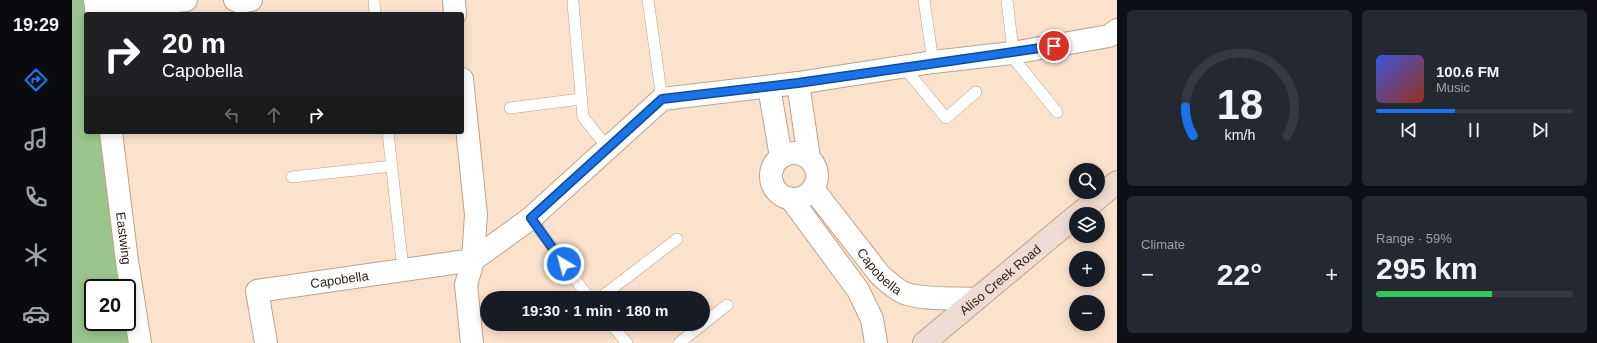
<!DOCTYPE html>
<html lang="en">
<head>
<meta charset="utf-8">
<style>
	:root { --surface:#171b24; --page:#242831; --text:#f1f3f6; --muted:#9ea1a6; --line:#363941; --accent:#1a73e8 }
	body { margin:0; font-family:Arial,sans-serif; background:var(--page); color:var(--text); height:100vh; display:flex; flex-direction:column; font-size:15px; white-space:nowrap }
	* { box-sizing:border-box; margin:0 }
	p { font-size:13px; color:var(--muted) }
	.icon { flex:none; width:22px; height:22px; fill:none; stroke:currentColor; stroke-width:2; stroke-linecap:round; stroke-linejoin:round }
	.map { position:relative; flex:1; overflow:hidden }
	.drawer { display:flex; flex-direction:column; gap:10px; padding:10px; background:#0d0f14; width:480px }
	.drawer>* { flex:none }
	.guide { position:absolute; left:12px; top:12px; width:380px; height:122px; border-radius:4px; box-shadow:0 2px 10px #0003; background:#202124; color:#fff; overflow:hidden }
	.controls { position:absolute; left:997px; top:163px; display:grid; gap:8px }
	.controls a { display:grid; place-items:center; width:36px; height:36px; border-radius:50%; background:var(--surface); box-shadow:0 2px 10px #0003; font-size:20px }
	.speed { position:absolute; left:12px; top:279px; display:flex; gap:8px; font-size:20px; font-weight:700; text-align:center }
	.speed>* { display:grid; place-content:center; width:52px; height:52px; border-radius:50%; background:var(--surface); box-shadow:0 2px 10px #0003; line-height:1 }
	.speed .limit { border:2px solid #111; border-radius:6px; background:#fff; color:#111 }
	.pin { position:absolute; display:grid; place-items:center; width:34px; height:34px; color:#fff; margin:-17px; border:2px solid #fff; border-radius:50%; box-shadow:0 1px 4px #0007 }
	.me { position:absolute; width:44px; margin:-22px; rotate:323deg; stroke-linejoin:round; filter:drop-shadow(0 0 3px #0008) }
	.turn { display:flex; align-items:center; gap:14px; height:84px; padding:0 12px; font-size:18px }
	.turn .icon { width:52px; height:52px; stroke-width:2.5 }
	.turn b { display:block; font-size:28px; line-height:34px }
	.lanes { display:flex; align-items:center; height:38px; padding:0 12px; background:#0003; justify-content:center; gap:20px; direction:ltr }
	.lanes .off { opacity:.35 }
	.big { font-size:30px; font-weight:600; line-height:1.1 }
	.drawer .widget { flex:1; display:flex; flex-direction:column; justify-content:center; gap:6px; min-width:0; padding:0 14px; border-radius:6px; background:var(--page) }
	.drawer .dial { align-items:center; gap:0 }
	.dial svg { height:104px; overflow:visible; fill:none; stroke:var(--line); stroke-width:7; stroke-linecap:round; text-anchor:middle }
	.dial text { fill:var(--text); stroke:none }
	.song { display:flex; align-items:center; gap:12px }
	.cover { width:48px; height:48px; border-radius:6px; background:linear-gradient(135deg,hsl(230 70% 55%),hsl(10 70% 35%)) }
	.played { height:4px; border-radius:2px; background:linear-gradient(90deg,var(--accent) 40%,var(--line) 40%) }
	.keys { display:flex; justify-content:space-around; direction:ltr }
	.heat { display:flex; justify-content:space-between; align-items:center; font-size:22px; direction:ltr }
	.charge { height:6px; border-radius:3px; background:linear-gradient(90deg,#34c759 59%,var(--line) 0) }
	.drawer .tiles { flex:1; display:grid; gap:10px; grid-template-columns:repeat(2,1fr) }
	.trip { position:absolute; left:408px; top:291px; width:230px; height:40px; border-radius:20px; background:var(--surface); box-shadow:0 2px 10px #0003; font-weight:600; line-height:40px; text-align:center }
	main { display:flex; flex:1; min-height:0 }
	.tabs { display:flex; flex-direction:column; width:72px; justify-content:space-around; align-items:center; background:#090b0e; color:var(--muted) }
	.tabs .icon { width:28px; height:28px }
	.tabs .selected { color:var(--accent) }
	.tabs b { font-size:18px; color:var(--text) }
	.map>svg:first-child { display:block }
	.green { fill:#9bc58c }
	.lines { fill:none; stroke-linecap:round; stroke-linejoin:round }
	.service-casing { stroke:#bfa288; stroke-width:12 }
	.minor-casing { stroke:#bfa288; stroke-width:24 }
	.tertiary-casing { stroke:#bfa288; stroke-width:24 }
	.secondary-casing { stroke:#bfa288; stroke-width:24 }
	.service { stroke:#fff; stroke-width:11 }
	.minor { stroke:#fff; stroke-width:22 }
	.tertiary { stroke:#fff; stroke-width:22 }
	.secondary { stroke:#f0dbd2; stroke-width:22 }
	.route-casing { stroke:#114b97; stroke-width:10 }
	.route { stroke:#1a73e8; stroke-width:7 }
	.labels { text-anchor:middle; stroke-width:3.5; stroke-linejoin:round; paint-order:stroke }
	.street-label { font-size:13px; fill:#271c12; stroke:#fff }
</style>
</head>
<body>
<main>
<nav class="tabs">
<b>19:29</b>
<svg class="icon selected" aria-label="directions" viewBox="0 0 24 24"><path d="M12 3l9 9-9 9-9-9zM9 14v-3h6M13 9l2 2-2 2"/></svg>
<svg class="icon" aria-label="music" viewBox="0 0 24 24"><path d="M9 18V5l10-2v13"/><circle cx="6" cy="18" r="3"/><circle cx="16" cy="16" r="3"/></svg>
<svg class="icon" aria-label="phone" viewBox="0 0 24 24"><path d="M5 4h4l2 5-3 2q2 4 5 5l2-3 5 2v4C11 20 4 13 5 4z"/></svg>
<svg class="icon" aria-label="climate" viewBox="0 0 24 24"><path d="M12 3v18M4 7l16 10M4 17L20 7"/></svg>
<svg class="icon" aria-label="car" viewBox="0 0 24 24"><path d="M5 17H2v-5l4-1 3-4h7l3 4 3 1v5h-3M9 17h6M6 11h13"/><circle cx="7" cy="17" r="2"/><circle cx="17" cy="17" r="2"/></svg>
</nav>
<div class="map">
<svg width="1045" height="343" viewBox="0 0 1045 343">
	<rect width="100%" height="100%" fill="#fae2cc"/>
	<!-- green -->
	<polygon class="green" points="0,0 18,0 14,14 14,132 35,132 54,288 21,288 21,322 55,322 62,343 0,343"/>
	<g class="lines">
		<defs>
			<g id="service">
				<polyline points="302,0 303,14"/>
				<polyline points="576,0 590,99"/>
				<polyline points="852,0 861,62"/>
				<polyline points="935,0 942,59 985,112"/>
				<polyline points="501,3 511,117 536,148"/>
				<polyline points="831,66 874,118 904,92"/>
				<polyline points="438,108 509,99"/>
				<polyline points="316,132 331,270"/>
				<polyline points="220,177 320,166"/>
				<polyline points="459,218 517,298"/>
				<polyline points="528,298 605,239"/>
				<polyline points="539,324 555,343"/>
				<polyline points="607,343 655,305"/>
			</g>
			<g id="minor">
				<polyline points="163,0 168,2 179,0"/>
				<polyline points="382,0 383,14"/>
				<polyline points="24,9 114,0"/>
				<polyline points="390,79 404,215 401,260 394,285 400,343"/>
				<polyline points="726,83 737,158"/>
				<polyline points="697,87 709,157"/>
				<circle cx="722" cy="176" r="23"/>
				<path id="s1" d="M 741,189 L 808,275 C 815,281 822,288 830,292 C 845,300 886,298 904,299"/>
				<polyline points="719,199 786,290 800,319 804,343"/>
				<path id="s2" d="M 194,343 L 185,291 L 401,260 L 459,218 L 590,99 L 726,83 L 861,62 L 940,53 L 1037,36 L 1045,30"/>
			</g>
			<g id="tertiary">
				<polyline points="23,0 25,14"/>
				<path id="s3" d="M 39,132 L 55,261 L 68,343"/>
			</g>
			<g id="secondary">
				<polyline points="1007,214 1045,182"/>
				<path id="s4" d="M 852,343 L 1004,216"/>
			</g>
		</defs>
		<!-- service casing -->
		<use href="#service" class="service-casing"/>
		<!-- minor casing -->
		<use href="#minor" class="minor-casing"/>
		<!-- tertiary casing -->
		<use href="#tertiary" class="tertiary-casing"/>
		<!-- secondary casing -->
		<use href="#secondary" class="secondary-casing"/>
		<!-- service -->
		<use href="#service" class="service"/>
		<!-- minor -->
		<use href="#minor" class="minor"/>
		<!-- tertiary -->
		<use href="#tertiary" class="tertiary"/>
		<!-- secondary -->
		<use href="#secondary" class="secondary"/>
	</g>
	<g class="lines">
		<defs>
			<polyline id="route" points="492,264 459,218 590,99 726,83 982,46"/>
		</defs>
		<!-- route casing -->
		<use href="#route" class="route-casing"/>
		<!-- route -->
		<use href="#route" class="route"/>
	</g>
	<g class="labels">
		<!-- street labels -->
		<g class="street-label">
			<text dy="5" stroke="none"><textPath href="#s3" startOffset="107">Eastwing</textPath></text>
			<text dy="5" stroke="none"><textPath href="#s1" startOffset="106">Capobella</textPath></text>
			<text dy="5" stroke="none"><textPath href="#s4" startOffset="99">Aliso Creek Road</textPath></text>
			<text dy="5" stroke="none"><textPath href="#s2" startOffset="136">Capobella</textPath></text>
		</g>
	</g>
</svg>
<div class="controls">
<a><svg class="icon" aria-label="search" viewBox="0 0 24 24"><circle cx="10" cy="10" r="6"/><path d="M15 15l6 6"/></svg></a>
<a><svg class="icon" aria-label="layers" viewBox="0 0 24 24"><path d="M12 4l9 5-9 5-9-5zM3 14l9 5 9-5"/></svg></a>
<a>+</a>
<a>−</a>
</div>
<div class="speed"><div class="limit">20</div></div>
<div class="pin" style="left:982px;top:46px;background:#d93025"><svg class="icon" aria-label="arrive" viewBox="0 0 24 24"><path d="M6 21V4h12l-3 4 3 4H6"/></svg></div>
<svg class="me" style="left:492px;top:264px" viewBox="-20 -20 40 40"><circle r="17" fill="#1a73e8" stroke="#fff" stroke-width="3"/><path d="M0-11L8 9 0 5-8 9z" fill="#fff"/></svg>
<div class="trip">19:30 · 1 min · 180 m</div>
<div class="guide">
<div class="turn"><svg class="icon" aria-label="right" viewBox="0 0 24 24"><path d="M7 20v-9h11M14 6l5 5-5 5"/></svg><div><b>20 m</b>Capobella</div></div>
<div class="lanes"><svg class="icon off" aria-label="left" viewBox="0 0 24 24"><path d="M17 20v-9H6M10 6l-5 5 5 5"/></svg><svg class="icon off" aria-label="ahead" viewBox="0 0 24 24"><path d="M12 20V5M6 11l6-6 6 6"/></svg><svg class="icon" aria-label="right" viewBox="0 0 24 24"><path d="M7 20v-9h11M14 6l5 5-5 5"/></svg></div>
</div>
</div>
<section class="drawer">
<div class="tiles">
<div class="widget dial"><svg viewBox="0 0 100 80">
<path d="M14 69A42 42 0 1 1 86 69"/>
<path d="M14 69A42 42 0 0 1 8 47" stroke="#1a73e8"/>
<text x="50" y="56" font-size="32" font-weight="700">18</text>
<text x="50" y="72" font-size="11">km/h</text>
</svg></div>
<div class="widget">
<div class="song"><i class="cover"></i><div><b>100.6 FM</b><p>Music</p></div></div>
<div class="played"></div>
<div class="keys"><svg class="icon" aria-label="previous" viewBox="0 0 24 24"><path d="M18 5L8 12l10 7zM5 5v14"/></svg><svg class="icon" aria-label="pause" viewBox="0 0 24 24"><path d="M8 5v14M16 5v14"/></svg><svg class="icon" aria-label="next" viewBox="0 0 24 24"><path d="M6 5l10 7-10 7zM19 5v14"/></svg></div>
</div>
<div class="widget"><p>Climate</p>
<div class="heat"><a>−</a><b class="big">22°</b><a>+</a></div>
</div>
<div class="widget"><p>Range · 59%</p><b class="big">295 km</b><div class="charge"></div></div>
</div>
</section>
</main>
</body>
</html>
